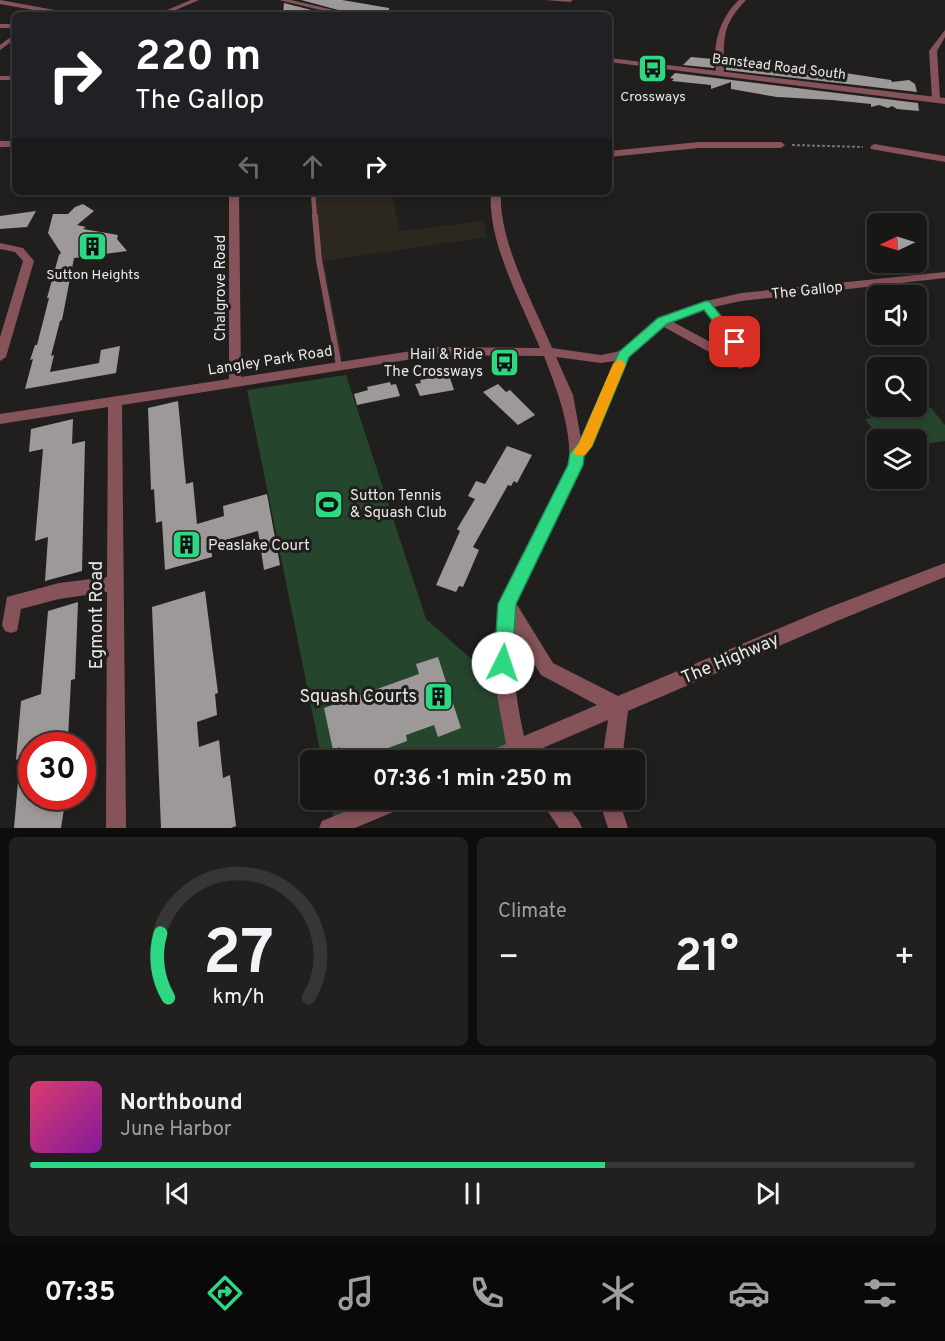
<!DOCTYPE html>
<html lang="en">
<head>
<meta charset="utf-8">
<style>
	:root { --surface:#191716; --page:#22201f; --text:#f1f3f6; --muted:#9f9fa1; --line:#373635; --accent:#2ed883 }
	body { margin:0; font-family:Overpass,sans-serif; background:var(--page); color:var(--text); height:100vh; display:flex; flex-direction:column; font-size:22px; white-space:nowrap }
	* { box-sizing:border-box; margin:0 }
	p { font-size:20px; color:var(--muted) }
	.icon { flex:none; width:33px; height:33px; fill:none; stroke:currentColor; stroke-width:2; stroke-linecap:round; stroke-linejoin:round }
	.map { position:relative; height:828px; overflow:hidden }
	.details { display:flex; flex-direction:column; gap:9px; padding:9px; background:#0e0d0c; flex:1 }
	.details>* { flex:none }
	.top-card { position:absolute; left:12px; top:12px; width:600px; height:183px; border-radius:9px; box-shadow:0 3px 9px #0003,0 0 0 2px var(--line); background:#202124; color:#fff; overflow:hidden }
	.needle { width:39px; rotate:266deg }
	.fabs { position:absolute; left:867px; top:213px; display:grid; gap:12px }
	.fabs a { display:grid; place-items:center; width:60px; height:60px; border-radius:9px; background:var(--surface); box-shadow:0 3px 9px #0003,0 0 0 2px var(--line); font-size:30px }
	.speed { position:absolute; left:18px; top:732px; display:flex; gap:12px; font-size:30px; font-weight:700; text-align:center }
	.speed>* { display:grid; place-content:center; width:78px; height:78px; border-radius:50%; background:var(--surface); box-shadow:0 3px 9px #0003,0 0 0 2px var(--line); line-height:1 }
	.speed .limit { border:9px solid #d22; background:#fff; color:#111 }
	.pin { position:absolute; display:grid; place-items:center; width:51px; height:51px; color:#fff; margin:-26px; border-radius:12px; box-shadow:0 3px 9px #0006 }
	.me { position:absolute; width:66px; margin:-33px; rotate:4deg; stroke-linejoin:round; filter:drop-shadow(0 0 4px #0008) }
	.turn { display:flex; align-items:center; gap:21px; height:126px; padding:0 24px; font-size:27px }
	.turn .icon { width:78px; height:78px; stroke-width:2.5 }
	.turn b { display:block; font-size:42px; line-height:51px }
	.lanes { display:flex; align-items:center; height:57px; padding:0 24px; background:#0003; justify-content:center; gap:30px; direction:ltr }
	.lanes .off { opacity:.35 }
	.big { font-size:45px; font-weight:700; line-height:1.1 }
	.details .widget { flex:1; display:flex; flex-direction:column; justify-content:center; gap:9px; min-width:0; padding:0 21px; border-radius:9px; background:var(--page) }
	.details .dial { align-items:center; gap:0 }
	.dial svg { height:156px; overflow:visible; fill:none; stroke:var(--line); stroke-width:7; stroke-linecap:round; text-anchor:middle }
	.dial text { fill:var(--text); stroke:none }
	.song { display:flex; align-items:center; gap:18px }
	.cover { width:72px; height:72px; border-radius:9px; background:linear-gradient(135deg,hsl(340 70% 55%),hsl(290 70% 35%)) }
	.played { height:6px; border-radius:3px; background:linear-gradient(90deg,var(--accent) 65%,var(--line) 65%) }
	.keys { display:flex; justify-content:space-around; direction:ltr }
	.heat { display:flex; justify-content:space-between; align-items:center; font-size:33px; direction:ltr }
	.details .tiles { flex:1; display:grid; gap:9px; grid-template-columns:1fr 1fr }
	.widget:last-child { grid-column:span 2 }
	.trip { position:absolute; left:300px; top:750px; width:345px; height:60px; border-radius:9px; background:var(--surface); box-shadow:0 3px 9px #0003,0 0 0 2px var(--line); font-weight:700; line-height:60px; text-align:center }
	.tab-bar { display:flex; height:96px; justify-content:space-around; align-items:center; background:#0a0909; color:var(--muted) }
	.tab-bar .icon { width:42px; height:42px }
	.tab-bar .on { color:var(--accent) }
	.tab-bar b { font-size:27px; color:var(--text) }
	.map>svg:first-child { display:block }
	.built { fill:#2c2820 }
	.green { fill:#26452d }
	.building { fill:#9d9998 }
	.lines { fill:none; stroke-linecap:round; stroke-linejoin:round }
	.path { stroke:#747270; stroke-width:2; stroke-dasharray:3 2; stroke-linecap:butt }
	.service-far1 { stroke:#86535a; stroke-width:4.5 }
	.service { stroke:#86535a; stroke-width:6 }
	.minor { fill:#86535a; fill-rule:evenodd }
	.tertiary { fill:#86535a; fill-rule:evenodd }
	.route { fill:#2ed883; stroke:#1e8c55; stroke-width:1.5 }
	.slow { fill:#f59e0b }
	.labels { text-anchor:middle; stroke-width:6; stroke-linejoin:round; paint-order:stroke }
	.far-street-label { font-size:14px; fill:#e9e8e6; stroke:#211f1d }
	.far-poi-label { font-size:14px; fill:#e9e8e6; stroke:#211f1d }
	.street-label { font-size:15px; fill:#e9e8e6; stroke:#211f1d }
	.poi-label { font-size:15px; fill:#e9e8e6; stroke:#211f1d; text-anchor:start }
	.near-street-label { font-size:18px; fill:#e9e8e6; stroke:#211f1d }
	.near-poi-label { font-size:18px; fill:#e9e8e6; stroke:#211f1d; text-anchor:end }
</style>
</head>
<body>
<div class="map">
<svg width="945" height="828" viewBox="0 0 945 828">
	<rect width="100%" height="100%" fill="#211f1d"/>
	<!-- built -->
	<polygon class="built" points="310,192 391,192 400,231 483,221 487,237 324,261 342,355 334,357 316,262"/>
	<!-- green -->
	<g class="green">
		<polygon points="346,375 426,619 477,664 503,663 517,750 491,760 322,760 247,390"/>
		<polygon points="931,408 945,425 945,441 917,445 916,440 881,439 865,419"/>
		<polygon points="330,800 398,800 335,826"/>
	</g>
	<!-- building -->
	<g class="building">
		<polygon points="301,0 342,0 389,8 389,15 357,15"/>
		<polygon points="284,3 331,15 283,14"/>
		<polygon points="691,57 713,59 714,68 683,65"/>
		<polygon points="726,60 795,68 818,69 818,72 845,73 891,80 892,82 909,80 915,84 917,92 726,70"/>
		<polygon points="675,73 918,103 919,111 897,109 892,106 888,108 879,105 871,107 871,104 832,100 777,97 731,89 731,82 711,89 711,85 672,81 674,79 670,78"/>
		<polygon points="83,204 94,211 77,225 86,227 83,229 118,235 117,239 127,251 74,258 62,320 60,321 51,356 54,355 50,372 99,363 101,350 120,346 116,373 25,389 33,359 30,360 35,345 37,345 49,298 47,298 59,255 61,253 48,233 53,214 68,214 75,207"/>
		<polygon points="36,211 27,227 0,229 0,216"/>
		<polygon points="449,375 454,390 420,396 415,384 421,383 420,380"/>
		<polygon points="390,382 391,385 396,384 400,396 357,405 354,394 368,390 367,387"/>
		<polygon points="498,384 506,392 510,390 535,415 518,425 483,392"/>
		<polygon points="178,401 186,484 193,482 197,524 224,516 223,506 267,494 280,565 264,570 258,531 211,544 212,557 165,570 162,521 156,523 154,489 151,490 148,408"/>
		<polygon points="73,419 72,444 85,441 82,571 45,581 48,537 35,541 43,449 29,452 31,429"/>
		<polygon points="507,446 532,455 517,483 514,481 511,486 508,485 473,547 479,550 463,587 459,586 456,592 436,585 460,531 457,529 475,499 468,496 476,481 485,484"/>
		<polygon points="205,591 218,693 215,694 217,715 197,722 199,747 219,740 223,778 230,775 236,826 231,828 161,828 152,607"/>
		<polygon points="78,602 75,679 71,680 68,738 44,746 32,746 32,796 66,796 61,828 14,828 20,758 16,760 21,701 41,694 48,611"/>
		<polygon points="438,657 461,728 438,737 434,725 406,735 407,741 364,757 363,752 342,759 340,747 333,750 324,708 419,674 416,664"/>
	</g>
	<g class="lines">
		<!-- path -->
		<polyline class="path" points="792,145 863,147"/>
		<!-- service-far1 -->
		<polyline class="service-far1" points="313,192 315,218"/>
		<!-- service -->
		<polyline class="service" points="315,216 319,260 339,366"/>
		<!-- minor -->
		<g class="minor">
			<polygon points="0,0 71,13 74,15 61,15 0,4"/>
			<polygon points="191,0 199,0 164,15 155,15"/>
			<polygon points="545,0 573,0 570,2"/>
			<path d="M 739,0 L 746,0 C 721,26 724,38 724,73 L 717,75 C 711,48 719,18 739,0 Z"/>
			<rect x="0" y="24" width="15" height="4"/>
			<polygon points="945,30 945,37 937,51 940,99 936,101 932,99 929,51"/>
			<polygon points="15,34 15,39 0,50 0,45"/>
			<rect x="0" y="76" width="15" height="4"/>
			<rect x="0" y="141" width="15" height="6"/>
			<polygon points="699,142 781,142 785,145 781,148 699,148 609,157 609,151"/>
			<polygon points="874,144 945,156 945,162 871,149 870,147"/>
			<path d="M 229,192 L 239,192 L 241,377 L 438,347 L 540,348 C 521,302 487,241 491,192 L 501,192 C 498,241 533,302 552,348 L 601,355 L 620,351 L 659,318 L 702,302 L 741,293 L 945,272 L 945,278 L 741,301 L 714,307 L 756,360 L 754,363 L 740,369 L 664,327 L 629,357 L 592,446 L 584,455 L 583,465 L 516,603 L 553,663 L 618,696 L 825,609 L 945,563 L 945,577 L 837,621 L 628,711 L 622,760 L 602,760 L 608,720 L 531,753 L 534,760 L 481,760 L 484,753 L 506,744 L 497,695 L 494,663 L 499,604 L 569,465 C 572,428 557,390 544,356 L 438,355 L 122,405 L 126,828 L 106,828 L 107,592 L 59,599 L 21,609 L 17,631 L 11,633 L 5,631 L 2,625 L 7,597 L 59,583 L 107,577 L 108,407 L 0,424 L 0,414 L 229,379 ZM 704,310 L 742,359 L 673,322 ZM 556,357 L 601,363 L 615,361 L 581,439 L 573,395 ZM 514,631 L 541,675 L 597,705 L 524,736 C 516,700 512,668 514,631 Z"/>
			<polygon points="0,243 23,248 34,261 6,357 0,361 0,337 23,261 15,252 0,249"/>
			<polygon points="374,800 408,800 405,807 355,828 319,828 322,821"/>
			<polygon points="540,800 563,800 579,821 582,828 559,828"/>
			<polygon points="599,800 619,800 628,828 608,828"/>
		</g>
		<!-- tertiary -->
		<g class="tertiary">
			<polygon points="279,0 291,0 355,15 341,15"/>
			<polygon points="609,58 945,98 945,104 609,62"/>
		</g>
	</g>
	<!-- route -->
	<polygon class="route" points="706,301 710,302 741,342 740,345 731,345 704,310 667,324 629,357 592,446 584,456 583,465 516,604 512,663 510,669 503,672 497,669 494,663 498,604 568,465 570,453 579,443 619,352 658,318"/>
	<!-- slow -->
	<polygon class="slow" points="619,359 626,364 592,446 585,455 575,455 573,451 579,443 613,364"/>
	<!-- icons -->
	<defs>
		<symbol id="bus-square" viewBox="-11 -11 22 22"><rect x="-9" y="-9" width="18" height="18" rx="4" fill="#2ed883" stroke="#211f1d"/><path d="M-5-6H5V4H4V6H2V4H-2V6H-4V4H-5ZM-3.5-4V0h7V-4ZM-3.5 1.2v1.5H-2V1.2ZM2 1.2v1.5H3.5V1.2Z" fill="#111"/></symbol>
		<symbol id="building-square" viewBox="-11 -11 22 22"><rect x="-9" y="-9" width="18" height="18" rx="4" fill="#2ed883" stroke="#211f1d"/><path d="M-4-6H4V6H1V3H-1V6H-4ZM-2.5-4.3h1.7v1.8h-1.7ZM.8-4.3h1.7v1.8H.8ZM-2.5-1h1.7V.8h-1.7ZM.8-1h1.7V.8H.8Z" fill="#111"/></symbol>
		<symbol id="stadium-square" viewBox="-11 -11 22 22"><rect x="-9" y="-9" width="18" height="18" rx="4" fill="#2ed883" stroke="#211f1d"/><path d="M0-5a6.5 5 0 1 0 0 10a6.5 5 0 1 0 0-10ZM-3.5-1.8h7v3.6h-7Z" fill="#111"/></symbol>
	</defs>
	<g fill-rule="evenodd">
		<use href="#bus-square" x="636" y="52" width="33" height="33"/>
		<use href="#building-square" x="76" y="230" width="33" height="33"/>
		<use href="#bus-square" x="488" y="346" width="33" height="33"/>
		<use href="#stadium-square" x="312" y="488" width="33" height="33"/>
		<use href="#building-square" x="170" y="528" width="33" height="33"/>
		<use href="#building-square" x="422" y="680" width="33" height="33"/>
	</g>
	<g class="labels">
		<!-- far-street labels -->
		<g class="far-street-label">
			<text transform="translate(779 66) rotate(7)" y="5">Banstead Road South</text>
		</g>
		<!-- far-poi labels -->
		<g class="far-poi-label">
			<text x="653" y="101">Crossways</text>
			<text x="93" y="279">Sutton Heights</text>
		</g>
		<!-- street labels -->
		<g class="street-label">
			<text transform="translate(220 288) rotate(-90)" y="5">Chalgrove Road</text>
			<text transform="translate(807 290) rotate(-6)" y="5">The Gallop</text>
			<text transform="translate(270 360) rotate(-9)" y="5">Langley Park Road</text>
		</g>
		<!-- poi labels -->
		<g class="poi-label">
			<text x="483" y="359" text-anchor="end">Hail &amp; Ride<tspan x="483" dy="17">The Crossways</tspan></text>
			<text x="350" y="500">Sutton Tennis<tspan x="350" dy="17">&amp; Squash Club</tspan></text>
			<text x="208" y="550">Peaslake Court</text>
		</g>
		<!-- near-street labels -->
		<g class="near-street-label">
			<text transform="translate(96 615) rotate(-90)" y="6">Egmont Road</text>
			<text transform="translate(730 658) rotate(-23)" y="6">The Highway</text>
		</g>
		<!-- near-poi labels -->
		<g class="near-poi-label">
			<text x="417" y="702">Squash Courts</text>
		</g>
	</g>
</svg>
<div class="fabs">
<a><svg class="needle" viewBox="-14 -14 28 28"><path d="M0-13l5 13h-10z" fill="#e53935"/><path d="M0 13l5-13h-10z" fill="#9f9fa1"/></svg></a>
<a><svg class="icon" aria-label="sound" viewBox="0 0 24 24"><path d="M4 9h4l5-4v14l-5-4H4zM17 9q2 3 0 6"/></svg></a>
<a><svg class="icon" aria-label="search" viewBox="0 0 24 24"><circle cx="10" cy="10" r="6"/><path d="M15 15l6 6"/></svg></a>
<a><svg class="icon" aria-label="layers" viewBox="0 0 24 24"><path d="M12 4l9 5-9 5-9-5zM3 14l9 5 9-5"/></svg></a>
</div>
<div class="speed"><div class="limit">30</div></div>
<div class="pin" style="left:735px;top:342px;background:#d93025"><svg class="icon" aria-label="arrive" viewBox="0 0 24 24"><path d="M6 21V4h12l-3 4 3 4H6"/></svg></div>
<svg class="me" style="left:503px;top:663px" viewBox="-20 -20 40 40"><circle r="19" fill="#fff"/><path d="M0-13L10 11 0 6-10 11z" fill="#2ed883"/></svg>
<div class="trip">07:36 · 1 min · 250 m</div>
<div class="top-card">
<div class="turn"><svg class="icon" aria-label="right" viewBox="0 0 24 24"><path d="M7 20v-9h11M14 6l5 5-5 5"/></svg><div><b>220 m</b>The Gallop</div></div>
<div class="lanes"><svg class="icon off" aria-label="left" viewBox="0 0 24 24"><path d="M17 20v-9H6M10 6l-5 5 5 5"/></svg><svg class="icon off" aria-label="ahead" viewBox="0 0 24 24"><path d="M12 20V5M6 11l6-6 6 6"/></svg><svg class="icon" aria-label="right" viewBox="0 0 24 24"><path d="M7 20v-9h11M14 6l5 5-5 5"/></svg></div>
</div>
</div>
<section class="details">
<div class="tiles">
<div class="widget dial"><svg viewBox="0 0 100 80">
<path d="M14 69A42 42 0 1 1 86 69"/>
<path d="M14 69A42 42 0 0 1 10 36" stroke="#2ed883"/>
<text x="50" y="56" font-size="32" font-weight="700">27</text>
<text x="50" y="72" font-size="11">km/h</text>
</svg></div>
<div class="widget"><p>Climate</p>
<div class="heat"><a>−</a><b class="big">21°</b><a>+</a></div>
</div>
<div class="widget">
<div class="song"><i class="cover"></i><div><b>Northbound</b><p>June Harbor</p></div></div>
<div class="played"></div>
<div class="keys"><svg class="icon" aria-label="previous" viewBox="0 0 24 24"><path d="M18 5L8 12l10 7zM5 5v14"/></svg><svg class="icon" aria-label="pause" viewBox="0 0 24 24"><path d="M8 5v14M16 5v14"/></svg><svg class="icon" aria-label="next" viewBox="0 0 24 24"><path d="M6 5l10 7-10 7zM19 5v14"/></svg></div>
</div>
</div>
</section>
<nav class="tab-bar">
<b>07:35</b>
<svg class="icon on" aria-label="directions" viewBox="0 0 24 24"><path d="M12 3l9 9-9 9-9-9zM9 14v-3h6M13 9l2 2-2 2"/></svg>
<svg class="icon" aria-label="music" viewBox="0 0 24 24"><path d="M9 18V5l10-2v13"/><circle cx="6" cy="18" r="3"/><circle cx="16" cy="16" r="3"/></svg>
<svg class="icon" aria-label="phone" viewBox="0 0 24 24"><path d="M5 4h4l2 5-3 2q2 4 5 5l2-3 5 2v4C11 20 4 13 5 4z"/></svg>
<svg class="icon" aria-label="climate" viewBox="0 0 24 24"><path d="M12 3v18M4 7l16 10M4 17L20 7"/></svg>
<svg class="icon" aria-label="car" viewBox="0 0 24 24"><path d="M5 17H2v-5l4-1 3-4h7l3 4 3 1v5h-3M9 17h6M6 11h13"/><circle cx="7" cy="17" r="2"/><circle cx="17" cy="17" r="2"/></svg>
<svg class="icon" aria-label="filters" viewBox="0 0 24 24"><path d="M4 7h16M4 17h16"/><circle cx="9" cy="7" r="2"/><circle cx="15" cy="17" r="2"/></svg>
</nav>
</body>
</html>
